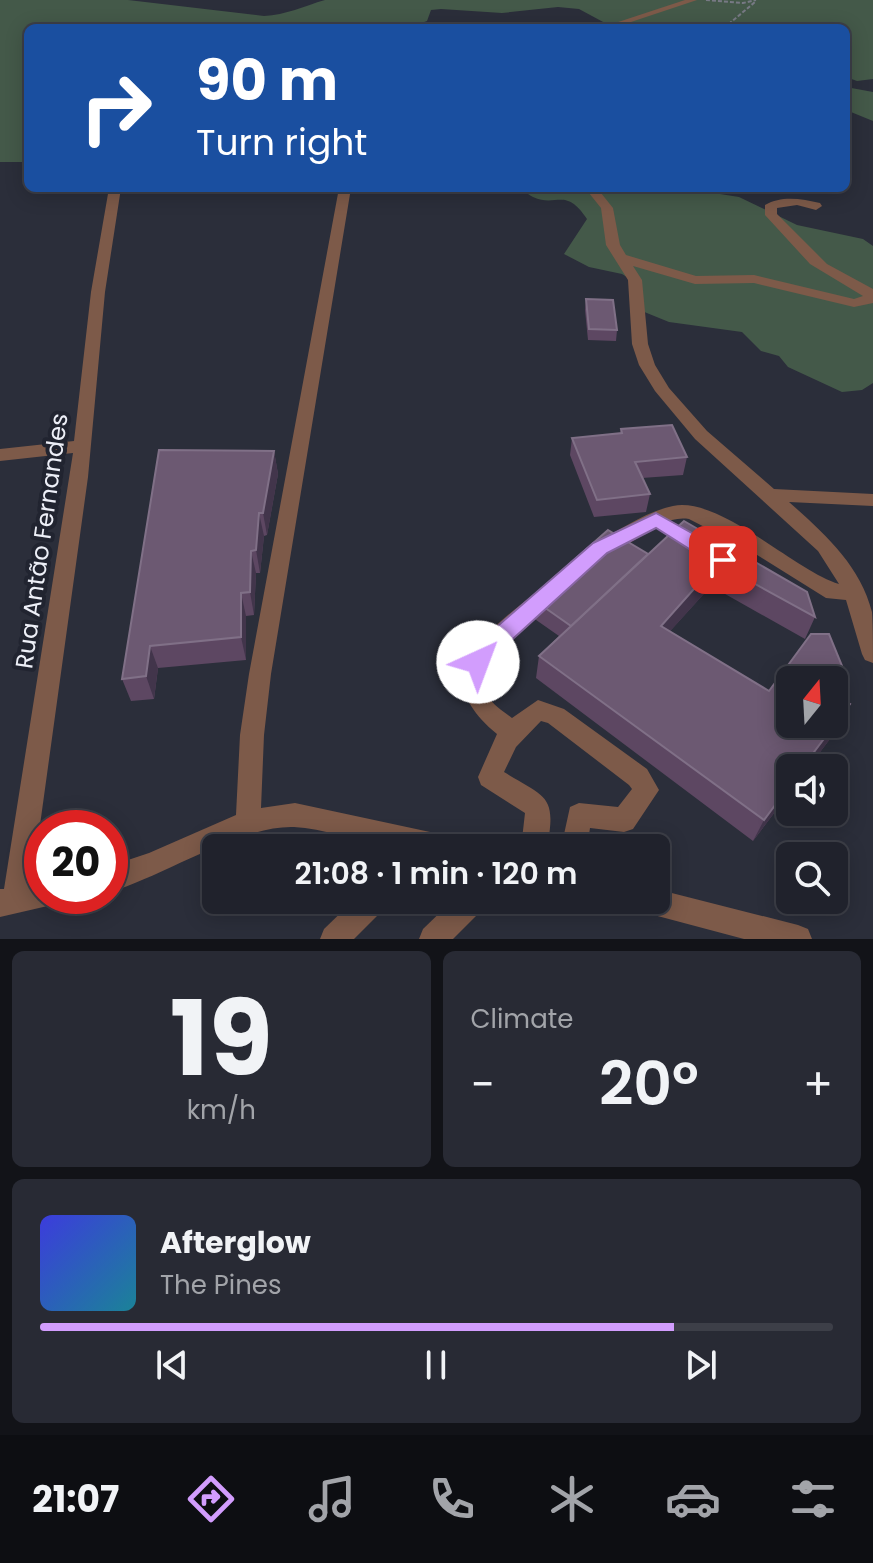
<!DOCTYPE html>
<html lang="en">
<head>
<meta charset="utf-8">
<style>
	:root { --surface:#20222c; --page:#282a34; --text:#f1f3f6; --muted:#a2a4a9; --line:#3d3f48; --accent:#d29dfd }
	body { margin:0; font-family:Poppins,sans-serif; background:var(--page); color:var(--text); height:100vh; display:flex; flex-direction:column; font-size:30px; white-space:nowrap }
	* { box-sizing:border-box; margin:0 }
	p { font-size:26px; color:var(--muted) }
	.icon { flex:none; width:44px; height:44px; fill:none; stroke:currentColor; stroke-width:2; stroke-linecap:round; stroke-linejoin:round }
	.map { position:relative; height:939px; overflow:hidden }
	.details { display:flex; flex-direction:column; gap:12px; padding:12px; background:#121318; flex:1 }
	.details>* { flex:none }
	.top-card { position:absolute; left:24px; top:24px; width:826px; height:168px; border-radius:12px; box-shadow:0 4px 20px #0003,0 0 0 2px var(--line); background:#1a4fa0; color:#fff; overflow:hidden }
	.needle { width:52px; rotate:18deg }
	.buttons { position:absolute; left:776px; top:666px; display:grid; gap:16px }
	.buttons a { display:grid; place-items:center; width:72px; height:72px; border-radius:12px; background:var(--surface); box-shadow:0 4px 20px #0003,0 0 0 2px var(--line); font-size:40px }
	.speed { position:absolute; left:24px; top:810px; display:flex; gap:16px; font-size:40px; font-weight:700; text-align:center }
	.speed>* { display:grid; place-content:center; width:104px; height:104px; border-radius:50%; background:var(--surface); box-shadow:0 4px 20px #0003,0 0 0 2px var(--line); line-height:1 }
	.speed .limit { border:12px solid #d22; background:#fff; color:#111 }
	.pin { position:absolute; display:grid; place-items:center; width:68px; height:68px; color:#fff; margin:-34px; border-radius:16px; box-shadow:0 4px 12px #0006 }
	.me { position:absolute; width:88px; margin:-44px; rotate:43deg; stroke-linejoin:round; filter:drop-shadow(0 0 6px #0008) }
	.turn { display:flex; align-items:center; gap:28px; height:168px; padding:0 40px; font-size:36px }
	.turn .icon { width:104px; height:104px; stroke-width:2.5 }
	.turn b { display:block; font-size:56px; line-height:68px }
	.big { font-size:60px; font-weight:600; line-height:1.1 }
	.details .card { flex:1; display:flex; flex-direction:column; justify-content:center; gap:12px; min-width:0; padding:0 28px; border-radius:12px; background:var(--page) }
	.details .dial { align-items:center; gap:0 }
	.dial b { font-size:104px; line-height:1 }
	.song { display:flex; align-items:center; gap:24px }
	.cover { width:96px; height:96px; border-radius:12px; background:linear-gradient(135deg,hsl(240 70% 55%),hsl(190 70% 35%)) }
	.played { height:8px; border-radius:4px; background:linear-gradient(90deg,var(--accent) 80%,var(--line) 80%) }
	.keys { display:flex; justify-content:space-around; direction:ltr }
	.heat { display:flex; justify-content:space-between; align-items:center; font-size:44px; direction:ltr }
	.details .tiles { flex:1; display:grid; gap:12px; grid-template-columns:1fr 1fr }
	.card:last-child { grid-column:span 2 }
	.trip { position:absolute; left:202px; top:834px; width:468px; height:80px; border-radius:12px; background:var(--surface); box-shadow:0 4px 20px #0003,0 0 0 2px var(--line); font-weight:600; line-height:80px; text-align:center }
	.tab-bar { display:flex; height:128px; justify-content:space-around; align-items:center; background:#0d0e12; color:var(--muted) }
	.tab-bar .icon { width:56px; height:56px }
	.tab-bar .selected { color:var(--accent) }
	.tab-bar b { font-size:36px; color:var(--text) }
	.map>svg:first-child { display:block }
	.green { fill:#445949 }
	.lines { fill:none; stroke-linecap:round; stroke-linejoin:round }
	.path { stroke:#777984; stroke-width:2; stroke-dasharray:4 2; stroke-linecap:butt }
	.minor { fill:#7d5a49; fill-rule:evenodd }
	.wall { fill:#5d4762 }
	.shaded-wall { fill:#42354b }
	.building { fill:#6c5972; stroke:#807087; stroke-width:2; fill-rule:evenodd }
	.route { fill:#d29dfd; stroke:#8866a4; stroke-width:2 }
	.labels { text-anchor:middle; stroke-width:8; stroke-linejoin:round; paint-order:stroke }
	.street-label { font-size:24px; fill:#edeff7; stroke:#212430 }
</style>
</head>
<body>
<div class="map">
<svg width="873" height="939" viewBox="0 0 873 939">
	<rect width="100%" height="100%" fill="#2b2e3a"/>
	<!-- green -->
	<g class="green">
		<path d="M 0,0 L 128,0 L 264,16 C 286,15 304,6 325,0 L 873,0 L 873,79 L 857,81 L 846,77 L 846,28 L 656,28 L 605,23 L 579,9 L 558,7 L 502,13 L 441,9 L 431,10 L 427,21 L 408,28 L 28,28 L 28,162 L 0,162 Z"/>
		<polygon points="846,87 873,92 873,121 846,110"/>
		<path d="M 515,188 L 682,188 L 739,197 L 797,225 L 863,239 L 873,246 L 873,383 L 862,390 L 842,392 L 788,367 L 779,356 L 761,351 L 742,332 L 669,322 L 637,309 L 633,281 L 622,274 L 589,267 L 564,254 L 587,219 C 565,186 557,208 533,197 C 525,193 524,189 515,188 Z"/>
	</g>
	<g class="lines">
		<!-- path -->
		<g class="path">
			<polyline points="706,0 743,3 756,0"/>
			<polyline points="724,28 755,2"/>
		</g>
		<!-- minor -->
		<g class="minor">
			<polygon points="685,0 697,0 613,28 600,28"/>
			<polygon points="109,188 121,188 105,292 88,477 32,883 42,881 42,896 55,896 52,905 0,917 0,889 4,889 73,453 0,461 0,449 74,441 91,292"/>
			<path d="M 339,188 L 351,188 L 271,674 L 264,735 L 261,808 L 295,803 L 444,835 L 453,839 L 457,848 C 433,848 407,852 384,847 C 355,841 323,828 294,827 C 241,825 164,876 110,892 L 110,866 L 149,853 L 236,815 L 240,735 L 249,674 Z"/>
			<path d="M 585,188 L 597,188 L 613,208 L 620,245 L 626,255 L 696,276 L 754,275 L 854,299 L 863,296 L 810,264 L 765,215 L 765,205 C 782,195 802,199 820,203 L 822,206 L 816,210 L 797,205 L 777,208 L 777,214 L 827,264 L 873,289 L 873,303 L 854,307 L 754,283 L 695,284 L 633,266 L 642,280 L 648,344 L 655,365 L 669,388 L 707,431 L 774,489 L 873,494 L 873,506 L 789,502 C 824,533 860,565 872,612 C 873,627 873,647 873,663 L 865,660 L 862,654 L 846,600 L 826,598 L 749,550 L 689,519 C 654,513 622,562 594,553 L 591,548 L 594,543 C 620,531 644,512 673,506 C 720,496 795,571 839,584 L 818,551 L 695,439 L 655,391 L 639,365 L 632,344 L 628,280 L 606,245 L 601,208 Z"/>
			<path d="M 546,588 L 553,590 L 556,596 L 553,602 C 532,620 469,662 488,696 C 493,705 504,712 512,718 L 538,700 L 564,709 L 647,769 L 659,790 L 633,829 L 624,832 L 590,828 L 587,848 L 561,848 L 570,807 L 579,803 L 618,807 L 632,789 L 629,785 L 548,723 L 541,721 L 516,747 L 504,772 C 546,798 557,794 547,848 L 521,848 L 525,813 L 481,785 L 478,777 L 497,734 C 423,673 486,633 539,590 Z"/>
			<polygon points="656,889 798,925 808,929 812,939 744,939 635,910 631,900 656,900"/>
			<polygon points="354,900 387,900 383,910 354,939 320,939 324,929"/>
			<polygon points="453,900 481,900 483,903 479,913 453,939 419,939 423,929"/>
		</g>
	</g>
	<!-- wall -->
	<g class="wall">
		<polygon points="586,299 617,330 616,341 588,340 585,310"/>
		<polygon points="621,429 687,457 683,475 642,478 650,494 646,512 594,517 570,455 572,438 620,433"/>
		<polygon points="274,451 278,474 267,535 264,536 260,573 256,573 254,615 246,616 246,660 158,668 154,699 131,701 122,679"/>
		<polygon points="684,521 815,617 805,639 711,586 670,631 769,691 847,678 838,697 850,704 839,727 808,768 790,768 790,792 753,841 536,678 539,656 559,636 529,615 531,598 648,554"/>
	</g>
	<!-- shaded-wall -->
	<g class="shaded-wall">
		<polygon points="274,451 278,474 267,535 263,513"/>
		<polygon points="259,513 264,536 260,573 256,550"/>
		<polygon points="251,551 256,573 254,615 250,592"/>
		<polygon points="717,563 711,586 655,648 661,626"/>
		<polygon points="241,593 246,616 246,660 241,637"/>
		<polygon points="150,646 158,668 154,699 146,676"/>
		<polygon points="847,678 836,700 834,694"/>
		<polygon points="850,704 839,727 808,768 802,768"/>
		<polygon points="790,785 790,792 753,841 764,820"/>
	</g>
	<!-- building -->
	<g class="building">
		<polygon points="586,299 613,300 617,330 589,329"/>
		<polygon points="672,425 687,457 635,462 650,494 597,500 572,438 622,433 621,429"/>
		<polygon points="159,450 274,451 263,513 259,513 256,550 251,551 250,592 241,593 241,637 150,646 146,676 122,679"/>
		<path d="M 684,521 L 807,592 L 815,617 L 717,563 L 661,626 L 769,691 L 811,634 L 829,634 L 847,678 L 834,694 L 850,704 L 802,768 L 790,768 L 790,785 L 764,820 L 539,656 ZM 790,680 L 834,680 L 834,724 L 790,724 Z"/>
		<polygon points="608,530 648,554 571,626 531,598"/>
	</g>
	<!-- route -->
	<path class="route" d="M 656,513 L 731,555 L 733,560 L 731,566 L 716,566 L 656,528 L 607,553 L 493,657 C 486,667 483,673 470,669 L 466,662 L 477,644 L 593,543 Z"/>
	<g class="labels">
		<!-- street labels -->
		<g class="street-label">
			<text transform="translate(42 541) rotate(-82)" y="8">Rua Antão Fernandes</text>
		</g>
	</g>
</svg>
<div class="buttons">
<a><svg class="needle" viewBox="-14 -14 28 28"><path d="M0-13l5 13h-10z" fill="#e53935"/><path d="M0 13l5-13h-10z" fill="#a2a4a9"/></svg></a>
<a><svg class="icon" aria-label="sound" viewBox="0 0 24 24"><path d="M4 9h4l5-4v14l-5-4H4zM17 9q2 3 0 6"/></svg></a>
<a><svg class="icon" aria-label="search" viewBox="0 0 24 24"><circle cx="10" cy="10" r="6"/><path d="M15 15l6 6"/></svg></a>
</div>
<div class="speed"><div class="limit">20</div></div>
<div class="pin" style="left:723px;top:560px;background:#d93025"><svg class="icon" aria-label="arrive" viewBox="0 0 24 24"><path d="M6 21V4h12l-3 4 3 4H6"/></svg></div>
<svg class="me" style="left:478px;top:662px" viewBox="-20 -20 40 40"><circle r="19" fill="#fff"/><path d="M0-13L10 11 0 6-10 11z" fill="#d29dfd"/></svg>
<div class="trip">21:08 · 1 min · 120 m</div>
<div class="top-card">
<div class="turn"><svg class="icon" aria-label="right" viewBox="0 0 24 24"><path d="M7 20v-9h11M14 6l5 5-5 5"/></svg><div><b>90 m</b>Turn right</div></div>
</div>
</div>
<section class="details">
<div class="tiles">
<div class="card dial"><b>19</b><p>km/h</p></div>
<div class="card"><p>Climate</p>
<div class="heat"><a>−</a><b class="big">20°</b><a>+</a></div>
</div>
<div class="card">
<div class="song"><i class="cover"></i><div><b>Afterglow</b><p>The Pines</p></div></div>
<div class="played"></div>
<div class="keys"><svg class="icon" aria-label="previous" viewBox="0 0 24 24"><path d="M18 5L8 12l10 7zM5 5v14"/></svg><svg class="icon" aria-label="pause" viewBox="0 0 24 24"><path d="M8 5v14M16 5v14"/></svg><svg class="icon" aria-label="next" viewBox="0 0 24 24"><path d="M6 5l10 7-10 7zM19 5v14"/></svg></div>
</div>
</div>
</section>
<nav class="tab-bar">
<b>21:07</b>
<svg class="icon selected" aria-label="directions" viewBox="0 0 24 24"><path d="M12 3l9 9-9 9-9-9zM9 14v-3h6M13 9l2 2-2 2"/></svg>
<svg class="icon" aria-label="music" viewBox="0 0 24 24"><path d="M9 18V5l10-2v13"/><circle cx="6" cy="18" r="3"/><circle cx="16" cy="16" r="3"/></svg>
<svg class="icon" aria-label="phone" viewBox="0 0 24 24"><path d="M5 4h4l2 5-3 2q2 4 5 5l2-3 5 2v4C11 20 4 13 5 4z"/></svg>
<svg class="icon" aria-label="climate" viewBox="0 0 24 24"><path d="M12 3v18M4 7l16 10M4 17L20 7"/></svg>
<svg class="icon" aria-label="car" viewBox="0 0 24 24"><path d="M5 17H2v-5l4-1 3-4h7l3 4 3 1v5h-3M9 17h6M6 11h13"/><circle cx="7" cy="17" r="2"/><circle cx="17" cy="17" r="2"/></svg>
<svg class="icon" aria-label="filters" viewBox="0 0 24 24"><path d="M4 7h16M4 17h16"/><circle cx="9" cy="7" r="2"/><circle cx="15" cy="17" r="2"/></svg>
</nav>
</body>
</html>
